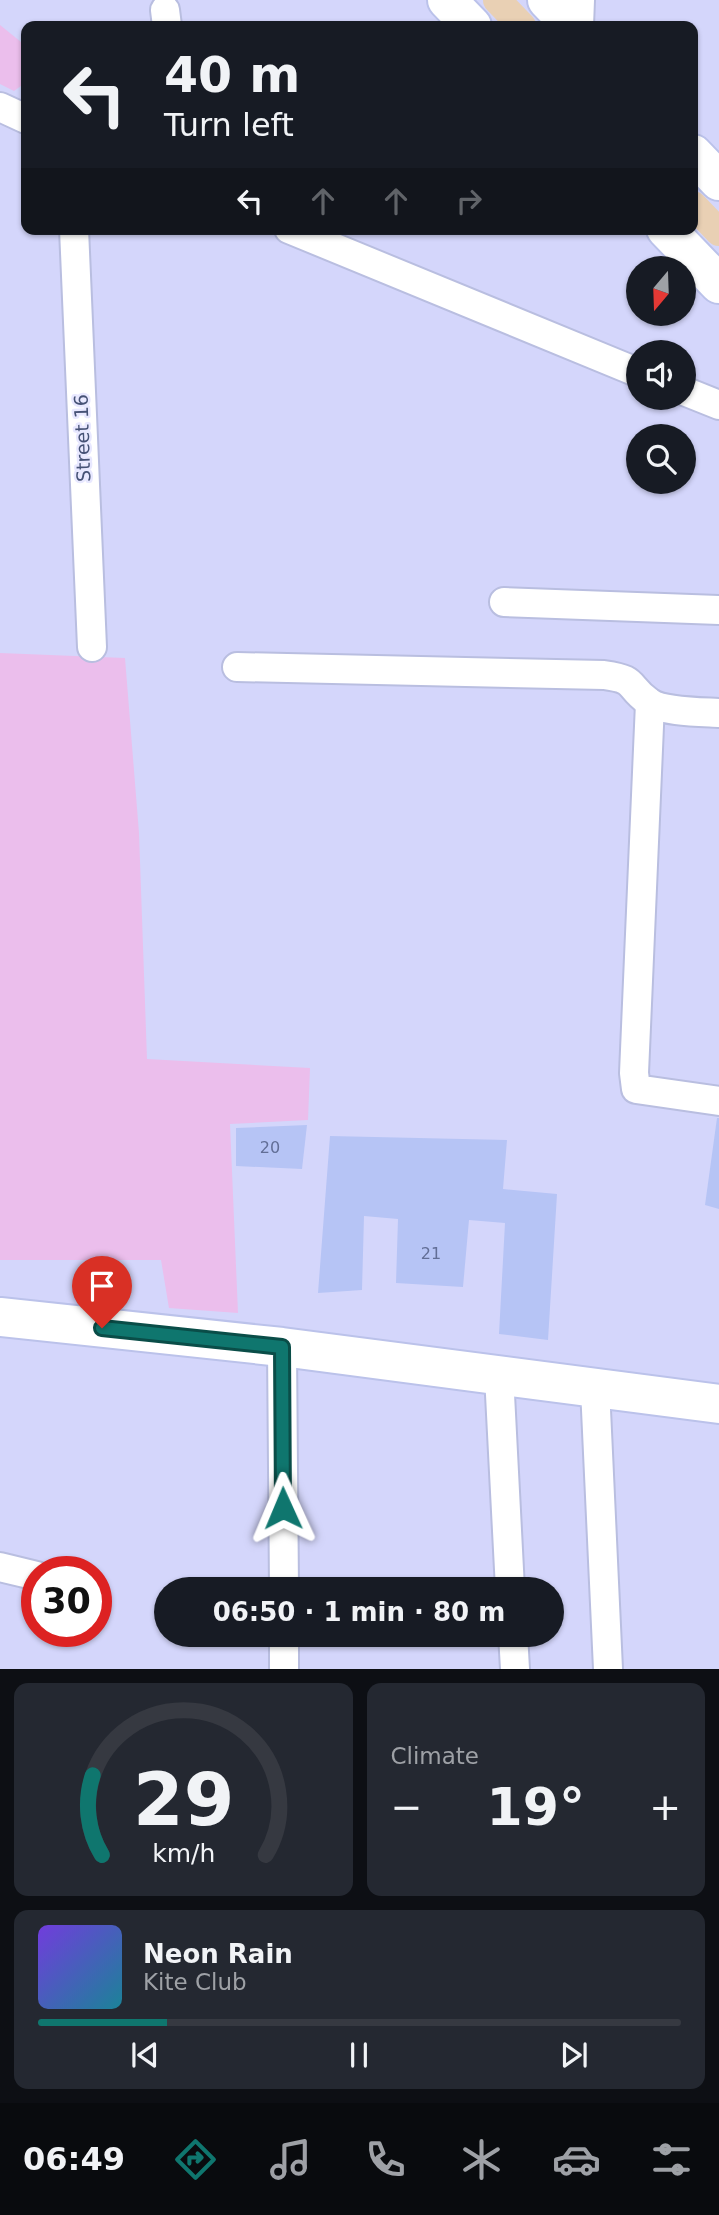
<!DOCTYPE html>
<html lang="en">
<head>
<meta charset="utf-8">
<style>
	:root { --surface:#171b24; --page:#242831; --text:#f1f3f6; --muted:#9ea1a6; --line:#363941; --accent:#0f766e }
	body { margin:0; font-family:"DejaVu Sans",sans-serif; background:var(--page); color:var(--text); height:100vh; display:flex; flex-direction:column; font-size:26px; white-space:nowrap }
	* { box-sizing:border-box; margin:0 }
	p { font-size:23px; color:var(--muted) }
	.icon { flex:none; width:38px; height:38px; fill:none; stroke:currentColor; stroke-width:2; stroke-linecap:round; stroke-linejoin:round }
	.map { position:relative; height:1669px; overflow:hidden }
	.drawer { display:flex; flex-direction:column; gap:14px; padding:14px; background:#0d0f14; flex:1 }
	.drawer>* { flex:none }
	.hud { position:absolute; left:21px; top:21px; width:677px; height:214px; border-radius:14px; box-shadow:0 2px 5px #0004; background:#171b24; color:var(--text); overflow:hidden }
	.needle { width:46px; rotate:199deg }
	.tools { position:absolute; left:626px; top:256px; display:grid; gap:14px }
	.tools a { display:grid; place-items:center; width:70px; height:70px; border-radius:50%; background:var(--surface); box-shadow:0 2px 5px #0004; font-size:35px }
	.speed { position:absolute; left:21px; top:1556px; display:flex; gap:14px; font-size:35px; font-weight:700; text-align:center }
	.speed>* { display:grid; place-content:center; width:91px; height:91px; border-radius:50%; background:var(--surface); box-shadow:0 2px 5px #0004; line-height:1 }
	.speed .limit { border:10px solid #d22; background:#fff; color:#111 }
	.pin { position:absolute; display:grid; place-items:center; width:60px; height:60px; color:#fff; margin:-72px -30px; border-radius:50% 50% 50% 0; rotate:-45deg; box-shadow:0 0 7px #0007 }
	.pin .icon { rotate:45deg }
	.me { position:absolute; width:77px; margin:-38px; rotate:359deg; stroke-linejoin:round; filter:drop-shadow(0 0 5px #0008) }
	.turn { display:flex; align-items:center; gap:24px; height:147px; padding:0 28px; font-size:32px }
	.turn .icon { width:91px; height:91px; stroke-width:2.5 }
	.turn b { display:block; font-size:49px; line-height:60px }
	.lanes { display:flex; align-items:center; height:66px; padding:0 28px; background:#0003; justify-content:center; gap:35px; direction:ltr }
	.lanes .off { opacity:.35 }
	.big { font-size:52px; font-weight:700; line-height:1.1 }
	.drawer .tile { flex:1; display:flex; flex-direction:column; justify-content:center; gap:10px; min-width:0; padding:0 24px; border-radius:14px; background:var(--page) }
	.drawer .dial { align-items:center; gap:0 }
	.dial svg { height:182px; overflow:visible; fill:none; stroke:var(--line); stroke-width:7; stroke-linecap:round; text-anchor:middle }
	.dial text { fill:var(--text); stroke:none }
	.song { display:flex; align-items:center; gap:21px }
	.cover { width:84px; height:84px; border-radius:10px; background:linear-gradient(135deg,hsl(260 70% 55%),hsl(190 70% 35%)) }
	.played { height:7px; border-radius:4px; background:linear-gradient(90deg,var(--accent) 20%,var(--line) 20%) }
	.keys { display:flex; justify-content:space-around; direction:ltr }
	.heat { display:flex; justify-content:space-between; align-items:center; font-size:38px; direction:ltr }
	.drawer .tiles { flex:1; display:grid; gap:14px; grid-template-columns:1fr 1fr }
	.tile:last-child { grid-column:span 2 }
	.trip { position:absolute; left:154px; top:1577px; width:410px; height:70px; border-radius:35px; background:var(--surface); box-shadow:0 2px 5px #0004; font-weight:700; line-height:70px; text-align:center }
	.dock { display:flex; height:112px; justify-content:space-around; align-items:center; background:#090b0e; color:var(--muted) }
	.dock .icon { width:49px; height:49px }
	.dock .active { color:var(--accent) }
	.dock b { font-size:32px; color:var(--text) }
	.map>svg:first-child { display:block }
	.residential { fill:#d4d6fb; fill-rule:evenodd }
	.green { fill:#ebbeec }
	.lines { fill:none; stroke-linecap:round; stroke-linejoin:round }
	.canal { stroke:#e9d0b4; stroke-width:28 }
	.building { fill:#b6c4f5 }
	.minor-casing { stroke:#b9bee0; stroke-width:32 }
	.secondary-casing { stroke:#bbc2ea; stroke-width:42 }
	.minor { stroke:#fff; stroke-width:28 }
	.secondary { stroke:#fff; stroke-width:38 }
	.route-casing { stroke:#0a4d48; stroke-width:18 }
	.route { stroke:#0f766e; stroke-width:12 }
	.labels { text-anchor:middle; stroke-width:5; stroke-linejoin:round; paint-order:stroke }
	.number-label { font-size:16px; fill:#626e96 }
	.street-label { font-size:19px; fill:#465276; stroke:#e8e8ff }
</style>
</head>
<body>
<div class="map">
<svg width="719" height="1669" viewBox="0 0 719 1669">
	<rect width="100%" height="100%" fill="#e0e0fe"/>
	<!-- residential -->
	<path class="residential" d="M 0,0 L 719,0 L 719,1669 L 0,1669 ZM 26,26 L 693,26 L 693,229 L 26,229 ZM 639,268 L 684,268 L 684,313 L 639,313 ZM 639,352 L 684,352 L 684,397 L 639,397 ZM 639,436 L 684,436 L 684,481 L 639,481 ZM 37,1572 L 96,1572 L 96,1631 L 37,1631 ZM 166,1589 L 551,1589 L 551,1634 L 166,1634 Z"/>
	<!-- green -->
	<g class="green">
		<polygon points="0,25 26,46 25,83 14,91 0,84"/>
		<polygon points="0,653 125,658 139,833 147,1059 310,1068 308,1120 230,1124 238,1313 169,1308 161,1260 0,1260"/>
	</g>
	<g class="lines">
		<!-- canal -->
		<g class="canal">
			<polyline points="497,0 522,26"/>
			<polyline points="693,205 719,232"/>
		</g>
	</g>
	<!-- building -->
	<g class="building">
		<polygon points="717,1118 719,1118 719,1209 705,1205"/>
		<polygon points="307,1125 302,1169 236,1166 236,1128"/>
		<polygon points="330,1136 507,1140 503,1189 557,1194 548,1340 499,1334 505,1223 469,1220 463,1287 396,1283 398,1219 364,1216 362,1290 318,1293"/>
	</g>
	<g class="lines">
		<defs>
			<g id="minor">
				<polyline points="165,10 167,26"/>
				<polyline points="579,26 580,0"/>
				<polyline points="0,107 26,119"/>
				<polyline points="74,229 92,647"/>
				<polyline points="289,229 639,373"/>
				<polyline points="684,391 719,405"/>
				<polyline points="504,602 719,610"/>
				<path d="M 237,667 L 604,675 C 639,680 625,685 649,702 C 662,712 702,712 719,713"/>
				<polyline points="650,703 634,1073 636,1089 719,1101"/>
				<polyline points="282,1347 284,1589"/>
				<polyline points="499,1375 510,1589"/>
				<polyline points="595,1388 608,1669"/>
				<polyline points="0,1567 37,1576"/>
				<polyline points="284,1634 284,1669"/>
				<polyline points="513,1634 515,1669"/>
			</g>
			<g id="secondary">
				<polyline points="447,0 472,26"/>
				<polyline points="547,0 572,26"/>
				<polyline points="693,154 719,181"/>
				<polyline points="666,229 719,284"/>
				<polyline points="0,1317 282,1347 719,1404"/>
			</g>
		</defs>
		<!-- minor casing -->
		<use href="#minor" class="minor-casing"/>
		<!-- secondary casing -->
		<use href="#secondary" class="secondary-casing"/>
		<!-- minor -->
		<use href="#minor" class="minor"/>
		<!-- secondary -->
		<use href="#secondary" class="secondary"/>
	</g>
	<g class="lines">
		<defs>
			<polyline id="route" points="102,1328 282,1347 283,1508"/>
		</defs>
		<!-- route casing -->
		<use href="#route" class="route-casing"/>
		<!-- route -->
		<use href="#route" class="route"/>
	</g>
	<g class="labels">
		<!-- number labels -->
		<g class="number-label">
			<text x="270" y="1153">20</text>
			<text x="431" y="1259">21</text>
		</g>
		<!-- street labels -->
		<g class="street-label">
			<text transform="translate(82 438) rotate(-92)" y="7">Street 16</text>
		</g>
	</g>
</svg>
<div class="tools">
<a><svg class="needle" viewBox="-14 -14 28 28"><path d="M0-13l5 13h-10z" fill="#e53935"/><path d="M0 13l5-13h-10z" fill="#9ea1a6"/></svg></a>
<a><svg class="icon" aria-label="sound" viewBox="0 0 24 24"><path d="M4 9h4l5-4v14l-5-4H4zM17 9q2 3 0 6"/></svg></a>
<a><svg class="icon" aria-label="search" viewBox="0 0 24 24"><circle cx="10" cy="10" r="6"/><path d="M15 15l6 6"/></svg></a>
</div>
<div class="speed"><div class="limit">30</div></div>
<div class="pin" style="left:102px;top:1328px;background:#d93025"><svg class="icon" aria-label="arrive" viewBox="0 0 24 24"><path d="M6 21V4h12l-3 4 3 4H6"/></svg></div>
<svg class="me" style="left:283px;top:1508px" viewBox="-20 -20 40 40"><path d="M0-17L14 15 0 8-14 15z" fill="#0f766e" stroke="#fff" stroke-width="4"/></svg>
<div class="trip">06:50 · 1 min · 80 m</div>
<div class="hud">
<div class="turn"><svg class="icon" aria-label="left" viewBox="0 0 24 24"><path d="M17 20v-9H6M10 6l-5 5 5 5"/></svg><div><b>40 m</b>Turn left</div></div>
<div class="lanes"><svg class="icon" aria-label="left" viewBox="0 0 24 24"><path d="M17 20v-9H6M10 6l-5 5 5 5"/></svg><svg class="icon off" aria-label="ahead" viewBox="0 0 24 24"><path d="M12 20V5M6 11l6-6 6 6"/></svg><svg class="icon off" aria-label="ahead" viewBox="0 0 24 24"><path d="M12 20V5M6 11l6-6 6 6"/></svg><svg class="icon off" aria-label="right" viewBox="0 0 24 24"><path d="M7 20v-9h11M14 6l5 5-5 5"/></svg></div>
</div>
</div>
<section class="drawer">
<div class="tiles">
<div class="tile dial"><svg viewBox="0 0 100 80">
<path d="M14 69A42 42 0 1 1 86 69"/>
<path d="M14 69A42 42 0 0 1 10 34" stroke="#0f766e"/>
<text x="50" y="56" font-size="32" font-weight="700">29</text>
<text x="50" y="72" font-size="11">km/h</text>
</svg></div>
<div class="tile"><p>Climate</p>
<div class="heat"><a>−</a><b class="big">19°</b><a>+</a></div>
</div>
<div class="tile">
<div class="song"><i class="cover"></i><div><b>Neon Rain</b><p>Kite Club</p></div></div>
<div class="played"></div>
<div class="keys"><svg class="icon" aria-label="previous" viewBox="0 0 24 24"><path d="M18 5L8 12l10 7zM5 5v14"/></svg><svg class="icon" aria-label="pause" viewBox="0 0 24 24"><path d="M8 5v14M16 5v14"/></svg><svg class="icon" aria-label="next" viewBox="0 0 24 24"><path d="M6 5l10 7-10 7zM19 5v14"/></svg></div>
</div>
</div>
</section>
<nav class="dock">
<b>06:49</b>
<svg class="icon active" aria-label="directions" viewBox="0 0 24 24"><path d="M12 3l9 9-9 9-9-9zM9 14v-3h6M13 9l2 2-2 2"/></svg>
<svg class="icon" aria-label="music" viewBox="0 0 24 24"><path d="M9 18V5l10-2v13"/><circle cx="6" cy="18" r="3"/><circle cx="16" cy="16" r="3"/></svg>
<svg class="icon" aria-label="phone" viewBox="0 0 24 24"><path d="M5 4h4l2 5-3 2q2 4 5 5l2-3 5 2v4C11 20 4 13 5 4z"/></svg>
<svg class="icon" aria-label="climate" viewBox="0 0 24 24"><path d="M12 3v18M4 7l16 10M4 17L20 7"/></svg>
<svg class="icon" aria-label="car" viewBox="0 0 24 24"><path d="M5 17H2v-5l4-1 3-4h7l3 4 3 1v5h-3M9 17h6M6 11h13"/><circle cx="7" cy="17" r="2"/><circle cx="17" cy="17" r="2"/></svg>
<svg class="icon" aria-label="filters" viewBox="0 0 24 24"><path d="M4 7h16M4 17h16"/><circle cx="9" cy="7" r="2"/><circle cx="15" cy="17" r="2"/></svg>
</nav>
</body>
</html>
